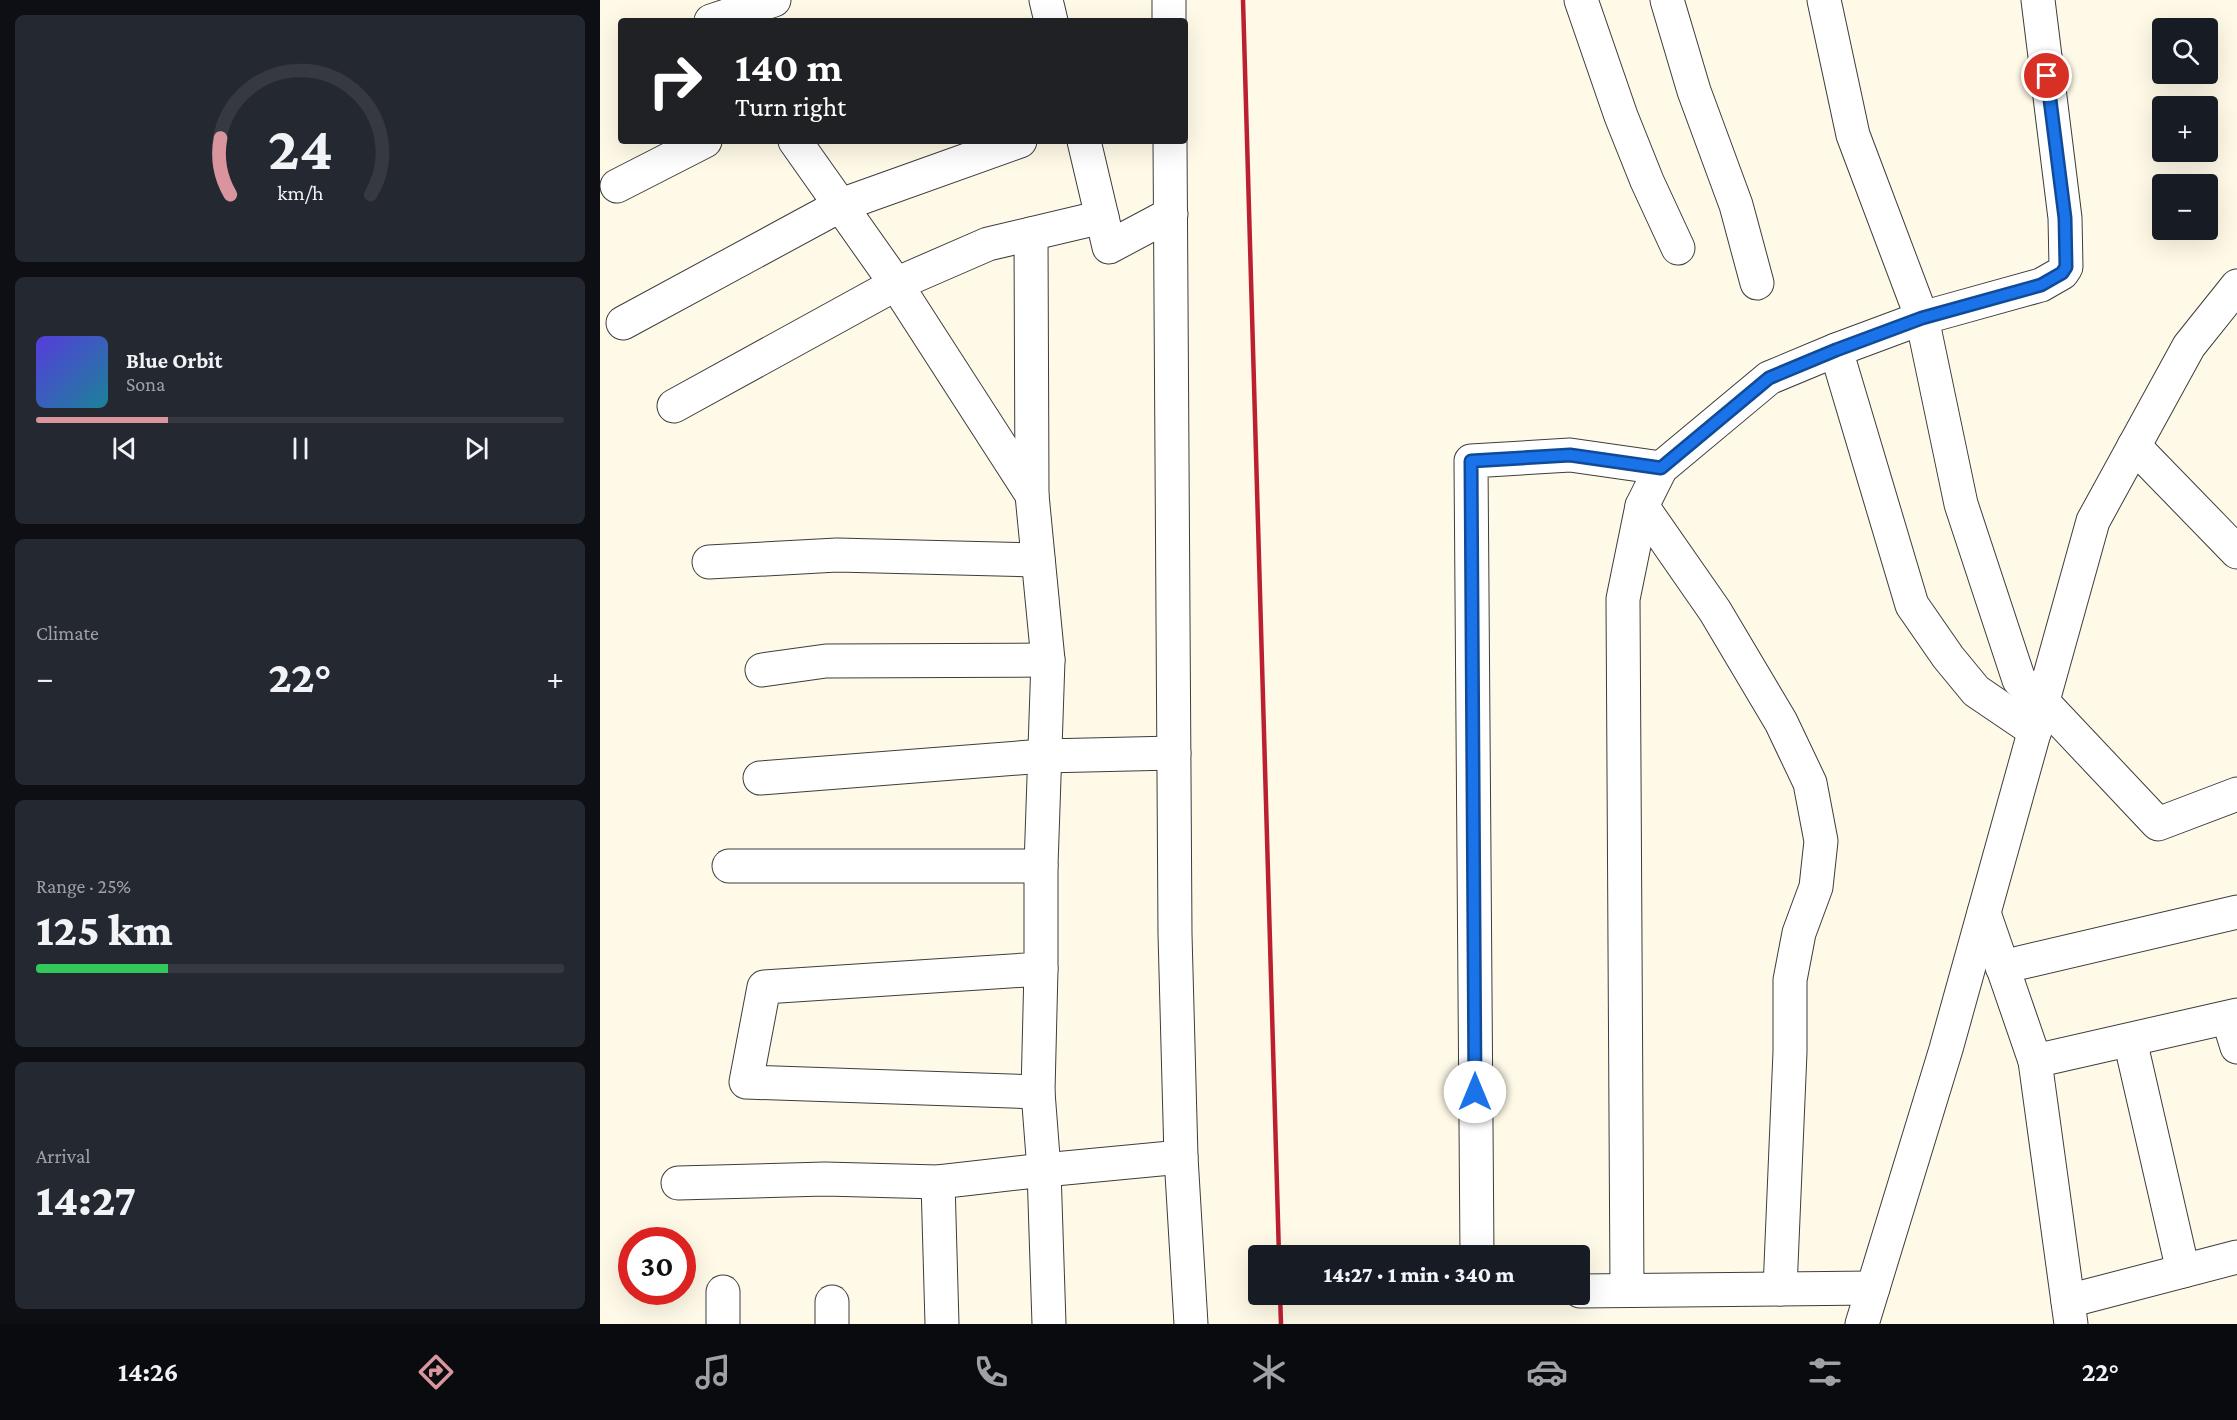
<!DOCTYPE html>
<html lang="en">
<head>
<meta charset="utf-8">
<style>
	:root { --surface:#171b24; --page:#242831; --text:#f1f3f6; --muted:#9ea1a6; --line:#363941; --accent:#d9949d }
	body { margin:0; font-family:"Crimson Pro",serif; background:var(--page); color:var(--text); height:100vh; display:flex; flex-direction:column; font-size:22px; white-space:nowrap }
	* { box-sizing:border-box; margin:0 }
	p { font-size:20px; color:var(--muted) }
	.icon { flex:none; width:33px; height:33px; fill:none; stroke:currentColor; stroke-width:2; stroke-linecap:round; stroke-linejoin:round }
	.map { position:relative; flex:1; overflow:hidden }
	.panel { display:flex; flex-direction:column; gap:15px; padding:15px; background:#0d0f14; width:600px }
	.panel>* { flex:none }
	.guide { position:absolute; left:18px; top:18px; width:570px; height:126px; border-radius:6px; box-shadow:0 6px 24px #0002; background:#202124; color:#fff; overflow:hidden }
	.tools { position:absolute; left:1552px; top:18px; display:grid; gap:12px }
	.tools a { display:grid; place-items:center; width:66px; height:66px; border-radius:6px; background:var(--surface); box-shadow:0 6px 24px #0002; font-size:30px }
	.speed { position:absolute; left:18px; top:1227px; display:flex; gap:12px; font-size:30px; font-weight:700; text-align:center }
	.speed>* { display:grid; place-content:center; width:78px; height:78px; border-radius:50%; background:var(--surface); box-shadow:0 6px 24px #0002; line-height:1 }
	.speed .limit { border:9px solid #d22; background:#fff; color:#111 }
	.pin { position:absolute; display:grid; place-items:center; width:51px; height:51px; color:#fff; margin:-26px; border:3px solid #fff; border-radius:50%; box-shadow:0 2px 6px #0007 }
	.me { position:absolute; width:66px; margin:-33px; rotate:0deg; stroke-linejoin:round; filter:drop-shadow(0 0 4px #0008) }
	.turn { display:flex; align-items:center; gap:21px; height:126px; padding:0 18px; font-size:27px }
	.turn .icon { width:78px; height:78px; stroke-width:2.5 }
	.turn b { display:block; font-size:42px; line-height:51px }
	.big { font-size:45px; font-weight:800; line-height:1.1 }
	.panel .tile { flex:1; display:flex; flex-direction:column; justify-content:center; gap:9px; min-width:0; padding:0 21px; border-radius:9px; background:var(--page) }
	.panel .dial { align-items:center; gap:0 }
	.dial svg { height:156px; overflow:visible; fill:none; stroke:var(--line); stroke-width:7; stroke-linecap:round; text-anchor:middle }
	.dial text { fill:var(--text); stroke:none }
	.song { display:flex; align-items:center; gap:18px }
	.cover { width:72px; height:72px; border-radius:9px; background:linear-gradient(135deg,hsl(250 70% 55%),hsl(190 70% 35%)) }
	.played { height:6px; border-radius:3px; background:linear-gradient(90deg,var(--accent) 25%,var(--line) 25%) }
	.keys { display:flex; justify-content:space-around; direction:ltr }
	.heat { display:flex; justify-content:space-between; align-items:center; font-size:33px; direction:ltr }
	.charge { height:9px; border-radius:4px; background:linear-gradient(90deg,#34c759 25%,var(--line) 0) }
	.trip { position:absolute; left:648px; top:1245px; width:342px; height:60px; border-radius:6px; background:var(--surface); box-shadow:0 6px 24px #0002; font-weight:800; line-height:60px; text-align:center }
	.menu { display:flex; height:96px; justify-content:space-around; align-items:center; background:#090b0e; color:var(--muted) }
	.menu .icon { width:42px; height:42px }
	.menu .active { color:var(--accent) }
	.menu b { font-size:27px; color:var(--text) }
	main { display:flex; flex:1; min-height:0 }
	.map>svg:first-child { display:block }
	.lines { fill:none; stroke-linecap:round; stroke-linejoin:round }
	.minor-casing { stroke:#3d3d3d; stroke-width:35 }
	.minor { stroke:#fff; stroke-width:33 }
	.rail { stroke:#bb2031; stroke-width:4.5 }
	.route-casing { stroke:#114b97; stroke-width:15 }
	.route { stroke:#1a73e8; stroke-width:10 }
</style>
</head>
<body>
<main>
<section class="panel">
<div class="tile dial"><svg viewBox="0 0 100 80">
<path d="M14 69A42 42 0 1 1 86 69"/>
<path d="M14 69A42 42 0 0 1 9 40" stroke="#d9949d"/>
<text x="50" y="56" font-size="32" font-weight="700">24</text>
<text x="50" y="72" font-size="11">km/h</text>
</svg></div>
<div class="tile">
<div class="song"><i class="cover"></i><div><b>Blue Orbit</b><p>Sona</p></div></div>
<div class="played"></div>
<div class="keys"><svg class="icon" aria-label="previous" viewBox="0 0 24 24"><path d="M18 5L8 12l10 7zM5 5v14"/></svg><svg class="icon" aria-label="pause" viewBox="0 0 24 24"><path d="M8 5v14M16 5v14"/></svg><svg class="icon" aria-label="next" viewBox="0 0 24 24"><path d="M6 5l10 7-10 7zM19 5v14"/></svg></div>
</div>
<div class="tile"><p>Climate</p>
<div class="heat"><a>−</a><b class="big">22°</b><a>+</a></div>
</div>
<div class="tile"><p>Range · 25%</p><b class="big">125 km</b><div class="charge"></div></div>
<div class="tile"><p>Arrival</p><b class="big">14:27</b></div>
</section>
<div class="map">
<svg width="1637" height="1324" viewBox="0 0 1637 1324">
	<rect width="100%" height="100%" fill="#fff9e7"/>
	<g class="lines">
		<defs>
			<g id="minor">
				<polyline points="446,0 451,21"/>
				<polyline points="569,0 569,21"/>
				<polyline points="981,0 1021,116 1047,181 1078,248"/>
				<polyline points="1067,0 1094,91 1136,205 1157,283"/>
				<polyline points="1224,0 1253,135 1322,318 1361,504 1419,680 1443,702 1558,824 1637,794"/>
				<polyline points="111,21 174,0"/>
				<polyline points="195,141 296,284 432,495 448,660 441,866 441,969 164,987 146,1082 438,1092 444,1170 581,1157"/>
				<polyline points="484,141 509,247 571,214"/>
				<polyline points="570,141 575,934 581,1157 591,1324"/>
				<polyline points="17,186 105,141"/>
				<polyline points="431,234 432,495"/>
				<polyline points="23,323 241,205 420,141"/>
				<polyline points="1236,350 1312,605 1348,657 1376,691 1435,731"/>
				<polyline points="74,406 296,284 388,244 502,217"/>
				<polyline points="1534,446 1637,552"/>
				<polyline points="1042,506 1115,611 1181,722 1210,783 1221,841 1216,887 1199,933 1190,980 1190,1052 1180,1289"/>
				<polyline points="109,562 237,555 438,560"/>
				<polyline points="162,670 226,661 448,660"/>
				<polyline points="160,778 444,756 574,753"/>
				<polyline points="129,866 441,866"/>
				<polyline points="1384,913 1435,1061 1471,1324"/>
				<polyline points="1402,967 1637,912"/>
				<polyline points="1628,1018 1637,1047"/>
				<polyline points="1530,1040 1583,1271"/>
				<polyline points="1435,1061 1637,1015"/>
				<polyline points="438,1092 441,969"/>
				<polyline points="338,1182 342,1324"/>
				<polyline points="78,1183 225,1179 338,1182 444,1170 449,1324"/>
				<polyline points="877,1256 871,461 970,455 1061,468"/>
				<polyline points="1027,1290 1023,599 1042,506 1061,468 1169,378 1236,350 1322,318 1441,285 1462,273 1466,267 1465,218 1438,0"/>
				<polyline points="980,1291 1273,1288"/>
				<polyline points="123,1292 123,1324"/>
				<polyline points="1468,1301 1637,1257"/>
				<polyline points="232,1302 232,1324"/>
				<polyline points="1262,1324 1346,1049 1493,521 1589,346 1637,286"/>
			</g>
		</defs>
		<!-- minor casing -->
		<use href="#minor" class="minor-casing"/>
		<!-- minor -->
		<use href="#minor" class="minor"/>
		<!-- rail -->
		<g class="rail">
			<polyline points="643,0 679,1256"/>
			<polyline points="680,1294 681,1324"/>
		</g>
	</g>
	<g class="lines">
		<defs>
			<polyline id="route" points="875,1092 871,461 970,455 1061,468 1169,378 1236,350 1322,318 1441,285 1462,273 1466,267 1465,218 1447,76"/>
		</defs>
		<!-- route casing -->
		<use href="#route" class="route-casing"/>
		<!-- route -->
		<use href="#route" class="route"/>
	</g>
</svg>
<div class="tools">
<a><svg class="icon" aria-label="search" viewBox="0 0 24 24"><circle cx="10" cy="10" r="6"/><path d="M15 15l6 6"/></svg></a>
<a>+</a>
<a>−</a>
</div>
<div class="speed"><div class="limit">30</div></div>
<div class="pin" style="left:1447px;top:76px;background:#d93025"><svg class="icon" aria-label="arrive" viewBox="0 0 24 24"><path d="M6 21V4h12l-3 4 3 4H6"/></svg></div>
<svg class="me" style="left:875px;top:1092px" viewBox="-20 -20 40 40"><circle r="19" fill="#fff"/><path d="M0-13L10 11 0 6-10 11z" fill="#1a73e8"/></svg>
<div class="trip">14:27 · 1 min · 340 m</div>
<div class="guide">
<div class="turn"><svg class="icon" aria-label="right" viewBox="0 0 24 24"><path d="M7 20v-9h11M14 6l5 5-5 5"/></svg><div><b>140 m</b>Turn right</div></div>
</div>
</div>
</main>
<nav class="menu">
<b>14:26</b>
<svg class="icon active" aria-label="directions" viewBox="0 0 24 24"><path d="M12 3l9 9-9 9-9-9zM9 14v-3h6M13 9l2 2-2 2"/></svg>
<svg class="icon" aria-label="music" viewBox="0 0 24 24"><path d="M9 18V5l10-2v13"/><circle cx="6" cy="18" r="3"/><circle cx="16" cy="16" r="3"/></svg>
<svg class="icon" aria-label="phone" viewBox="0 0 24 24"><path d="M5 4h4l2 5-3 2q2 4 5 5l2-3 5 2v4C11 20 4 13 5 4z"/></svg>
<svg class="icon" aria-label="climate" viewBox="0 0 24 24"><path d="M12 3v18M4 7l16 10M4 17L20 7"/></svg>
<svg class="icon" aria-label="car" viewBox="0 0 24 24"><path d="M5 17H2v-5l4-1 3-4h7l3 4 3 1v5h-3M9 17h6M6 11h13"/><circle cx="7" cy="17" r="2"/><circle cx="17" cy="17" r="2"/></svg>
<svg class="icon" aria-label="filters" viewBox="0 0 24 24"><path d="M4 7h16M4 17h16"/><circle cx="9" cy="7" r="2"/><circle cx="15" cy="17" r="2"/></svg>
<b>22°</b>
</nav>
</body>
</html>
